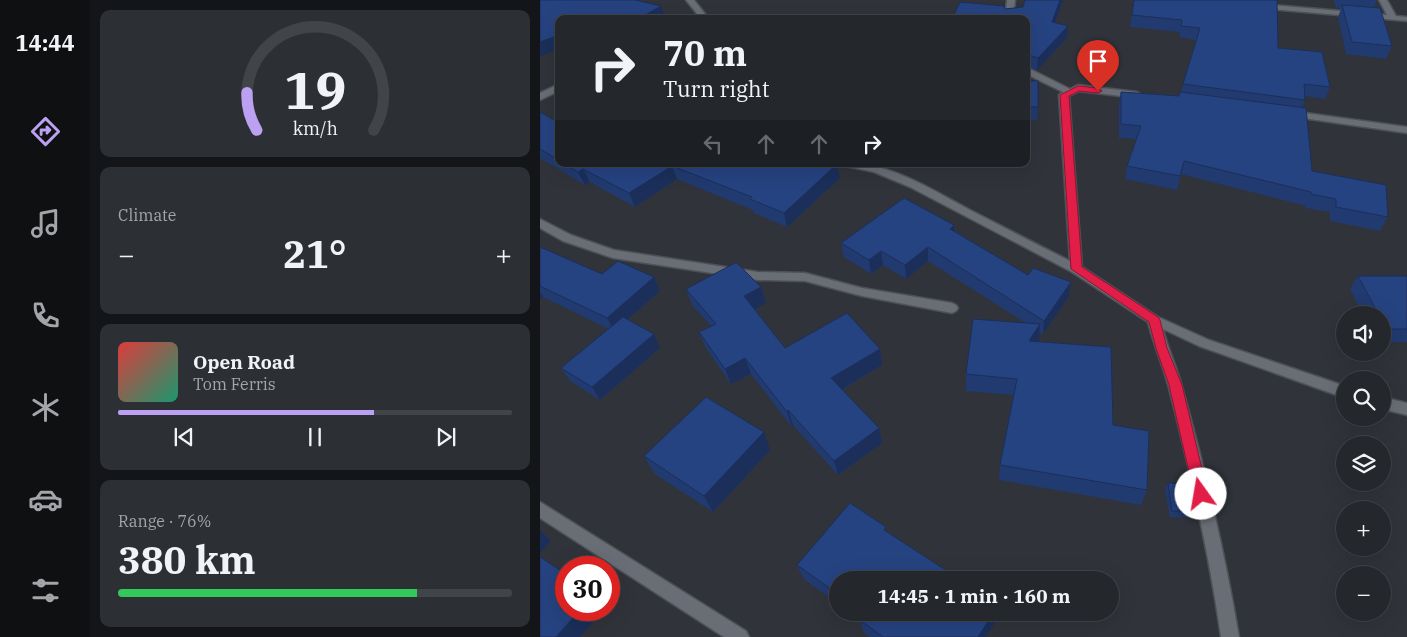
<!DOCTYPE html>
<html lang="en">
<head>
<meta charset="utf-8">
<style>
	:root { --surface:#24272c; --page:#2c2f34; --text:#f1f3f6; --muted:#a3a5a9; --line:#414448; --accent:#bca0f2 }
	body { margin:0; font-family:"IBM Plex Serif",serif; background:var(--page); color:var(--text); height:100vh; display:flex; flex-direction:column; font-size:19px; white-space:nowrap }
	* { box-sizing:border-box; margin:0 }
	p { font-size:16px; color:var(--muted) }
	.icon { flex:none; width:28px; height:28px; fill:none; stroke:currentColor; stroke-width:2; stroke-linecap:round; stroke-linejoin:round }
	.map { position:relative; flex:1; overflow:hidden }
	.details { display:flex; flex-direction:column; gap:10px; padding:10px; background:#141518; width:450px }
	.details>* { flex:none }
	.top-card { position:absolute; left:15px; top:15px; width:475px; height:152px; border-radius:10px; box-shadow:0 5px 20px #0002,0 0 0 1px var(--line); background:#24272c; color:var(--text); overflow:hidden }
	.controls { position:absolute; left:796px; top:306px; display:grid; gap:10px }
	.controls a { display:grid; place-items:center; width:55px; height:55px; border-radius:50%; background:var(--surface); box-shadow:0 5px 20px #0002,0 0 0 1px var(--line); font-size:25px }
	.speed { position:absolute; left:15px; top:556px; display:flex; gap:10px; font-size:25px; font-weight:700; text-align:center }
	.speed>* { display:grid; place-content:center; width:65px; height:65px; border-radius:50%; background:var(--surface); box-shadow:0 5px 20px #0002,0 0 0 1px var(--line); line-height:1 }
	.speed .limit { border:8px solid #d22; background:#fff; color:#111 }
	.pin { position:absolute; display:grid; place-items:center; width:42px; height:42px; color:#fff; margin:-51px -21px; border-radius:50% 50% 50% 0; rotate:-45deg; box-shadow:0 0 5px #0007 }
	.pin .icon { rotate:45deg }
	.me { position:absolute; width:55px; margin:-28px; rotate:347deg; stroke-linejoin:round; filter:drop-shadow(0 0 4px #0008) }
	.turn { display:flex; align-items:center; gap:18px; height:105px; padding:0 25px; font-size:22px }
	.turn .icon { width:65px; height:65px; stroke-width:2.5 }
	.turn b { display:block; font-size:35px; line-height:42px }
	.lanes { display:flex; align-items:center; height:48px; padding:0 25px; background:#0003; justify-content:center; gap:25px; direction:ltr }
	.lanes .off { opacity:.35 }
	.big { font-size:38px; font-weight:700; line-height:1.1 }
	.details .widget { flex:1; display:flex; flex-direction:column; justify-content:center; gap:8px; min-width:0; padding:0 18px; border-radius:10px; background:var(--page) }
	.details .dial { align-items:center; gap:0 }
	.dial svg { height:130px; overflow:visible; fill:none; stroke:var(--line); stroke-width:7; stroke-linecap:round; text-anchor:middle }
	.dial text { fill:var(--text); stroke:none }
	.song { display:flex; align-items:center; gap:15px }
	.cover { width:60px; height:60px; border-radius:8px; background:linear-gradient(135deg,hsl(0 70% 55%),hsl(160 70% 35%)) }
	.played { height:5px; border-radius:2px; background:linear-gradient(90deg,var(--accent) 65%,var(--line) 65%) }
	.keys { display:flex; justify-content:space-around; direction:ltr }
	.heat { display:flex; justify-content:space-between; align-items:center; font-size:28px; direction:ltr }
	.charge { height:8px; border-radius:4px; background:linear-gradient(90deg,#34c759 76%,var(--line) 0) }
	.trip { position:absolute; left:289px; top:571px; width:290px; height:50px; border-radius:25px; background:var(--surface); box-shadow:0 5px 20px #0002,0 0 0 1px var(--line); font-weight:700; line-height:50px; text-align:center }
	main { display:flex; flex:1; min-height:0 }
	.dock { display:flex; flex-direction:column; width:90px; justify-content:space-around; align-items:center; background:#0e1012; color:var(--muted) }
	.dock .icon { width:35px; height:35px }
	.dock .current { color:var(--accent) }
	.dock b { font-size:22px; color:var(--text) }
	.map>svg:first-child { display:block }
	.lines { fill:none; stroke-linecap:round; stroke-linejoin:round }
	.minor-casing { stroke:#4d5055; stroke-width:3 }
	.minor { fill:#696d75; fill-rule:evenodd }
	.wall { fill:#213a6f }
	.shaded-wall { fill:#1b2f5a }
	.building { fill:#264381; stroke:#1b2f5a }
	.route { fill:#e11d48; stroke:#92132f }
</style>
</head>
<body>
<main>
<nav class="dock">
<b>14:44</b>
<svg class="icon current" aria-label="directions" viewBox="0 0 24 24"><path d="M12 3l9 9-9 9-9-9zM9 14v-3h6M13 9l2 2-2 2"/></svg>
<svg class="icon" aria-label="music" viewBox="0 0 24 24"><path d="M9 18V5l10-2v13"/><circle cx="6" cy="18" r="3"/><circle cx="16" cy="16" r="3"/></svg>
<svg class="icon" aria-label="phone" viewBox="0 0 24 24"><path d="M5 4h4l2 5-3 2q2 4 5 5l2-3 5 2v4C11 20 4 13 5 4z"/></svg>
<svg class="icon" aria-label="climate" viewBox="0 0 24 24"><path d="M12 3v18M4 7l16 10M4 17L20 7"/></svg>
<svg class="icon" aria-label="car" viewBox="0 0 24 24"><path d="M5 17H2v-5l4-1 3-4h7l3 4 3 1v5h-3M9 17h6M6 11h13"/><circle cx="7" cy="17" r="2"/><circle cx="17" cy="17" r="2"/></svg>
<svg class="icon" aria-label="filters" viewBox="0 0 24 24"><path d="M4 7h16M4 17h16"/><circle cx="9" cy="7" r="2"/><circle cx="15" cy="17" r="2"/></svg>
</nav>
<section class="details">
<div class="widget dial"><svg viewBox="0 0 100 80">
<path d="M14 69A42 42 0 1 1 86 69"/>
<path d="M14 69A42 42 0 0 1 8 46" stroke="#bca0f2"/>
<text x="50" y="56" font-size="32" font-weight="700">19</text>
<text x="50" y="72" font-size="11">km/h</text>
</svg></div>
<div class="widget"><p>Climate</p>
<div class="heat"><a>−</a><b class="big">21°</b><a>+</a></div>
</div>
<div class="widget">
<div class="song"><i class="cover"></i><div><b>Open Road</b><p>Tom Ferris</p></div></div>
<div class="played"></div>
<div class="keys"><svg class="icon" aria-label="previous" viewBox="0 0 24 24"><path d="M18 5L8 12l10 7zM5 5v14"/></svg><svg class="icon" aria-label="pause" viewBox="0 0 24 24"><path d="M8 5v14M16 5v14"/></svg><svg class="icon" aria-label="next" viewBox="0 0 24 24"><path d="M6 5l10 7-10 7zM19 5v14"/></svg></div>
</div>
<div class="widget"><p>Range · 76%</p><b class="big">380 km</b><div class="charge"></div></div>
</section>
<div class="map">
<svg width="867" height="637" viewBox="0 0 867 637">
	<rect width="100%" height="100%" fill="#30343a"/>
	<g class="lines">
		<defs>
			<g id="minor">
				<polygon points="146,0 154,0 169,19 161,19"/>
				<polygon points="467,0 475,0 473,19 465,19"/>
				<polygon points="839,0 847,0 856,16 867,17 867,21 720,8 716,6 720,4 847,15"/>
				<path d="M 486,67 L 530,89 L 538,85 L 597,92 L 602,95 L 597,98 L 539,91 L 529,96 L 542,267 L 618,317 L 669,340 L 805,386 L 805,398 L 659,346 L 623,329 C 628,349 637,368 642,387 C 665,469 685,553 699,637 L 681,637 C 669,553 650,470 629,388 C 623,366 614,345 608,322 L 532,272 L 370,187 L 334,172 L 306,166 L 305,164 C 349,161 392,190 430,210 C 463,227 496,244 530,261 L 519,95 L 523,92 L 486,74 Z"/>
				<polygon points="19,84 19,91 0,100 0,93"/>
				<polygon points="751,111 867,127 867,133 748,116 746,114"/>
				<polygon points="0,219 31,235 74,250 218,272 265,273 322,288 412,303 416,305 418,308 416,311 412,313 322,296 265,281 218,280 73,258 23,241 0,228"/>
				<polygon points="842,397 867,403 867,415 842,409"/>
				<polygon points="0,502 206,631 209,637 184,637 0,518"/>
			</g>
		</defs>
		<!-- minor casing -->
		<use href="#minor" class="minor-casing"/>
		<!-- minor -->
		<use href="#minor" class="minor"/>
	</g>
	<!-- wall -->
	<g class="wall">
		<polygon points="523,0 515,23 528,26 527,38 497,70 491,68 490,78 488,81 498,107 497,120 486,120 486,19 465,9 483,7"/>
		<polygon points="594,0 738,48 790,87 785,99 765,96 765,100 762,108 772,171 848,217 840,231 790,221 790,212 765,208 766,206 641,174 637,190 585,179 587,166 597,139 579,138 579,105 581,92 639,96 641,92 657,40 639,37 640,32 590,27"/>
		<polygon points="794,0 837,0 834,7 852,46 846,59 806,54 798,17 801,9 796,8"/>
		<polygon points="0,112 19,123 19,164 296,164 300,178 247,227 214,213 213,210 137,179 95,207 50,182 45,185 0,158"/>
		<polygon points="414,225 415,231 488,275 529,296 503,334 500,332 498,341 573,425 607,490 601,505 459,480 460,465 473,395 426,391 426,374 486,323 388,261 366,279 343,265 331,274 304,257 301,243"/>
		<polygon points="0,247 62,274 114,277 120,291 87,320 120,348 60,400 30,381 21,368 69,329 3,297 0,299"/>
		<polygon points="818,276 867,276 867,342 842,342 842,315 823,315 810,289"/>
		<polygon points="221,287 226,303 215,309 245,348 340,349 342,365 302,390 339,428 342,443 298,475 253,425 252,427 211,374 191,384 166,348 159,332 171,326 152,305 146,289"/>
		<polygon points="224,432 230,450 173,512 115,474 104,456"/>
		<polygon points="628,483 658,512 655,518 630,517 625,490"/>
		<polygon points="347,532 298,580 298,604 264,579 257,565"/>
		<polygon points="309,612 458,612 458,617 446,637 330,637 324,633 320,621"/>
	</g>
	<!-- shaded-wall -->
	<g class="shaded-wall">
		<polygon points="520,0 523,0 511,34 512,22"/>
		<polygon points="121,6 125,17 122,19 98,19"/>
		<polygon points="528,26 527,38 497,70 498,58"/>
		<polygon points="19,35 19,49 0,56 0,42"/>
		<polygon points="491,66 490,78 486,83 486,71"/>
		<polygon points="297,164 300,178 247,227 244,213"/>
		<polygon points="132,166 137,179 95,207 89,193"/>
		<polygon points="43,169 50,182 45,185 38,172"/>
		<polygon points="414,225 415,239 410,229"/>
		<polygon points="388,247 388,261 366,279 365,265"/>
		<polygon points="341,251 343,265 331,274 329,260"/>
		<polygon points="114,277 120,291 74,331 67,318"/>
		<polygon points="531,282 529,296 503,334 504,321"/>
		<polygon points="221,287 226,303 210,312 204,296"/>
		<polygon points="0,292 3,297 0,299"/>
		<polygon points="500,324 499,341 487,357 489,341"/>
		<polygon points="114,334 120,348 60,400 52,387"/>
		<polygon points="340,349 342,365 294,394 291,378"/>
		<polygon points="205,358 211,374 191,384 185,369"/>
		<polygon points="248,410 253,425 252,427 247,412"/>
		<polygon points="339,428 342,443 298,475 294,461"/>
		<polygon points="224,432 230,450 173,512 164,496"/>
		<polygon points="0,530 11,541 0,553"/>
		<polygon points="40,610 64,610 40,637 16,637"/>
		<polygon points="454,612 458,612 458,617 446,637 438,637"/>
	</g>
	<!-- building -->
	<g class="building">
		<polygon points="0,0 95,0 121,6 98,19 19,19 19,35 0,42"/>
		<polygon points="485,0 520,0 512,22 528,26 498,58 486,54 486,19 412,19 420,2 464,6 465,9 483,7"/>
		<polygon points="594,0 737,0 738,48 782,52 790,87 764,84 765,100 643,84 660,28 641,26 642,20 592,15"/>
		<polygon points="802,5 840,8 852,46 812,42"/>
		<polygon points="486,62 491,66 486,71"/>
		<rect x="486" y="81" width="12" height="26"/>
		<polygon points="581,92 639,96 640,92 766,108 772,171 846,185 848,217 796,207 796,199 771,194 771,192 644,161 640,176 587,166 601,126 581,124"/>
		<polygon points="0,112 19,123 19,160 0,149"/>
		<polygon points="25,164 297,164 244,213 210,199 212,197 132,166 89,193 43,169 38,172"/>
		<polygon points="364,198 414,225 410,229 488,275 493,268 531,282 504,321 388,247 365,265 341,251 329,260 301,243"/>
		<polygon points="0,247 62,274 78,261 114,277 67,318 0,286"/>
		<polygon points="195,263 198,264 221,287 204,296 245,348 307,313 340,349 291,378 339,428 294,461 248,410 247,412 205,358 185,369 159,332 176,324 146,289"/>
		<polygon points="818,276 867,276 867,329 846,329 842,322 842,315 839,315"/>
		<polygon points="83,317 114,334 52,387 21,368"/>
		<polygon points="433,319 500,324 489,341 571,347 573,425 609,431 607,490 460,465 477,379 426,374"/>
		<polygon points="166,397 224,432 164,496 104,456"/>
		<polygon points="628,483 653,484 658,512 632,511"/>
		<polygon points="310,503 346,527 344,530 421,580 298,580 298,594 257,565"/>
		<polygon points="0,557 26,574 26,610 40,610 16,637 0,637"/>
		<polygon points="322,612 454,612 438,637 343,637 320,620 325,614"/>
	</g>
	<!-- route -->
	<polygon class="route" points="538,86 558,88 562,91 558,93 539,91 529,96 542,267 618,317 620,320 627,348 642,385 668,494 666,499 661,501 656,499 654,494 629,385 616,348 609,322 531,269 520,95"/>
</svg>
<div class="controls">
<a><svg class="icon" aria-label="sound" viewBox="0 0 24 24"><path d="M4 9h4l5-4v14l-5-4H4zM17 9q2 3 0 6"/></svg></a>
<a><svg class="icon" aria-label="search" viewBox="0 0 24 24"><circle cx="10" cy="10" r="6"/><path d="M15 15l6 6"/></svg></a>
<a><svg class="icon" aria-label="layers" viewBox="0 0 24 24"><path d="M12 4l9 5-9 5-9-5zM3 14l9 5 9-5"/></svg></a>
<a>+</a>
<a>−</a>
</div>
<div class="speed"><div class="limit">30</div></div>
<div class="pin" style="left:558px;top:91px;background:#d93025"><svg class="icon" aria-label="arrive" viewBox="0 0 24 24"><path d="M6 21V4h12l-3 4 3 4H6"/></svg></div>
<svg class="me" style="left:661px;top:494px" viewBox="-20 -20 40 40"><circle r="19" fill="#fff"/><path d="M0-13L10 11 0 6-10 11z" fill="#e11d48"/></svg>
<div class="trip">14:45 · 1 min · 160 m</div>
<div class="top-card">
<div class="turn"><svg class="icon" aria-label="right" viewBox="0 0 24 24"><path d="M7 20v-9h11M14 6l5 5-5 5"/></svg><div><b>70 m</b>Turn right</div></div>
<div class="lanes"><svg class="icon off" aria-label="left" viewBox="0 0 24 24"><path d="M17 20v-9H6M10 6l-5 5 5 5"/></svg><svg class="icon off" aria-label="ahead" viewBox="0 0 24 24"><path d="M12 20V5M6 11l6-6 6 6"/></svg><svg class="icon off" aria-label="ahead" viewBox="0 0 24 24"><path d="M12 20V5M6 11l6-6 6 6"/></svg><svg class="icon" aria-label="right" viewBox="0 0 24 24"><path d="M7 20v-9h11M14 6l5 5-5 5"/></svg></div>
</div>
</div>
</main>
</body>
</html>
